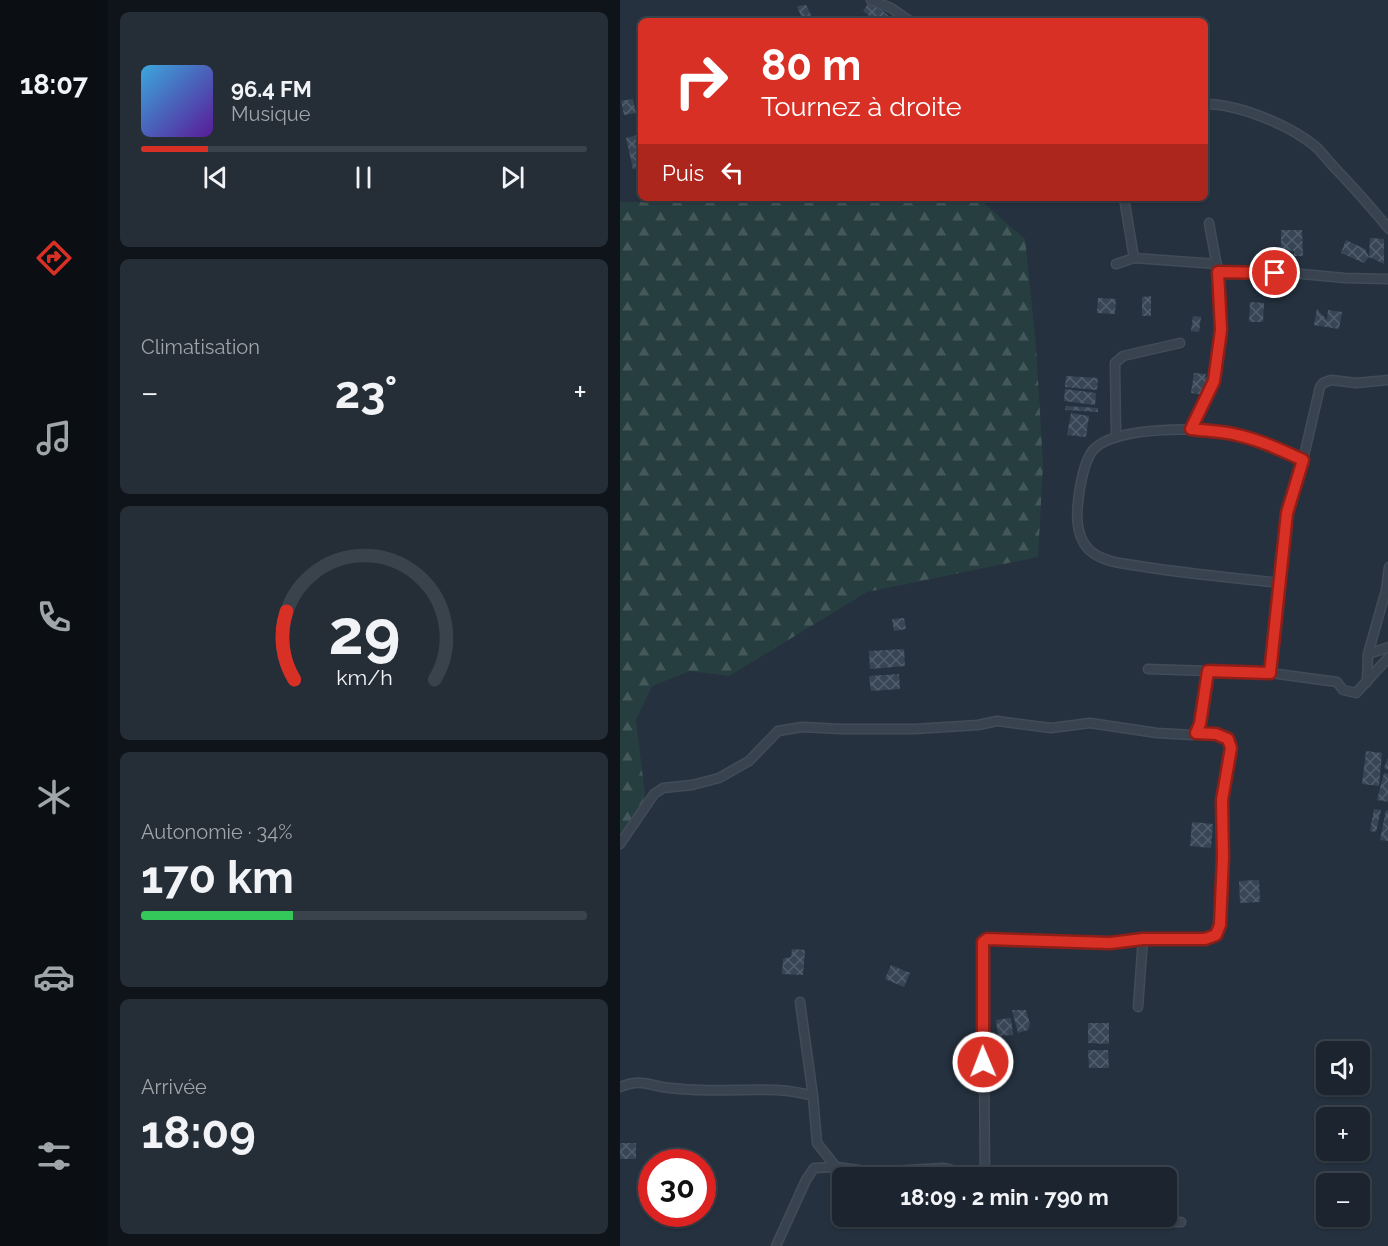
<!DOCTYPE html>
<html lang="fr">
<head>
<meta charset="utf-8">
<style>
	:root { --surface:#1c252f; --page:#252d37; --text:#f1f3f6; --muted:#a0a5aa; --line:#3a424b; --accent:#d93025 }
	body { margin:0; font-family:Raleway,sans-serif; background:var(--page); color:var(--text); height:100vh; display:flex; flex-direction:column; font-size:22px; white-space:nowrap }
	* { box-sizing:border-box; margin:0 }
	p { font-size:20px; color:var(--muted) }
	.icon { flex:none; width:33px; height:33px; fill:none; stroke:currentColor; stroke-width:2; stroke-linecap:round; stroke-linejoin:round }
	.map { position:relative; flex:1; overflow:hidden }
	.drawer { display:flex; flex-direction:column; gap:12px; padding:12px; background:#0f141a; width:512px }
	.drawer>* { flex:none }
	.top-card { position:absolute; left:18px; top:18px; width:570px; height:183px; border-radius:9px; box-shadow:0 2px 4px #0004,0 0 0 2px var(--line); background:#d93025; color:#fff; overflow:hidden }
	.tools { position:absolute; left:696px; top:1041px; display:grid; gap:12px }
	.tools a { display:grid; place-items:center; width:54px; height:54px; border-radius:9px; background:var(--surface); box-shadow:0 2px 4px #0004,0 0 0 2px var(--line); font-size:30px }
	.speed { position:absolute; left:18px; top:1149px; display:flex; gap:12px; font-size:30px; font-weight:700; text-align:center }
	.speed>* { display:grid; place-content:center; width:78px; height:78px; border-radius:50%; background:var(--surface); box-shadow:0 2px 4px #0004,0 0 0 2px var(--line); line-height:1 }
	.speed .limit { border:9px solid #d22; background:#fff; color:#111 }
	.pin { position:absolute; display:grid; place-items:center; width:51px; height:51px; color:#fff; margin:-26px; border:3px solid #fff; border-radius:50%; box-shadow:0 2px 6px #0007 }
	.me { position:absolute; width:66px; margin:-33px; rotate:359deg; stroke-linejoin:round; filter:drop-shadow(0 0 4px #0008) }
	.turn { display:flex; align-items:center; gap:21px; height:126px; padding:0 24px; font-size:27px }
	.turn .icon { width:78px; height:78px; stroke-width:2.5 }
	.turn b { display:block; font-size:42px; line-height:51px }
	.then { display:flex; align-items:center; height:57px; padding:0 24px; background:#0003; gap:12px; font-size:22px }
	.big { font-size:45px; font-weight:700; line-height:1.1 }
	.drawer .card { flex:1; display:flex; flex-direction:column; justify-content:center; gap:9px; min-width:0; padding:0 21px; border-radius:9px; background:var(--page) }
	.drawer .dial { align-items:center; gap:0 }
	.dial svg { height:156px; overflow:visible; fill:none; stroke:var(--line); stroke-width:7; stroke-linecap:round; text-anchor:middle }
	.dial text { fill:var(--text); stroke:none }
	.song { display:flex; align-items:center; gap:18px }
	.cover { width:72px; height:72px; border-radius:9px; background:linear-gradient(135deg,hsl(200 70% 55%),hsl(270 70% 35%)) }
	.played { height:6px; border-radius:3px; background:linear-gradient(90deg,var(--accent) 15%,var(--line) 15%) }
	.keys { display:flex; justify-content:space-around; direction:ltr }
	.heat { display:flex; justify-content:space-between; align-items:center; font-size:33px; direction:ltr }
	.charge { height:9px; border-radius:4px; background:linear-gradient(90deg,#34c759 34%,var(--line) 0) }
	.trip { position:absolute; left:212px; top:1167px; width:345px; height:60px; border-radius:9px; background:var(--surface); box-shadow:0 2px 4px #0004,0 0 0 2px var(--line); font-weight:700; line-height:60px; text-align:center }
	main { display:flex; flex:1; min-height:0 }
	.tabs { display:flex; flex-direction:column; width:108px; justify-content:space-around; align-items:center; background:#0b0f13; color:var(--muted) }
	.tabs .icon { width:42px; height:42px }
	.tabs .current { color:var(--accent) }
	.tabs b { font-size:27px; color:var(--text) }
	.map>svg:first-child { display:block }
	.forest { fill:url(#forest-firs) }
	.building { fill:url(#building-cross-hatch) }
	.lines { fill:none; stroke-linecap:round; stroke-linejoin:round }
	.street-casing { stroke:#424c58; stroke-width:11 }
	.street { stroke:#39434f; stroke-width:8 }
	.route-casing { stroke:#8d1f18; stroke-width:15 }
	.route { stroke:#d93025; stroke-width:10 }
</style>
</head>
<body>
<main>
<nav class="tabs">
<b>18:07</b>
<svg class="icon current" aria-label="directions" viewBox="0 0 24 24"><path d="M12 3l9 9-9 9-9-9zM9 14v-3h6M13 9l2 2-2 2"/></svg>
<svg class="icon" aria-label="music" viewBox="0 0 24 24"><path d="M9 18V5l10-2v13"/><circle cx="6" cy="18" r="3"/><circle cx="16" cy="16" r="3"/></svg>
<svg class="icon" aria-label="phone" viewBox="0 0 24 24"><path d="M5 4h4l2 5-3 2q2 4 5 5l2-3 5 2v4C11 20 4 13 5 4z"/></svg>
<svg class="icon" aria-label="climate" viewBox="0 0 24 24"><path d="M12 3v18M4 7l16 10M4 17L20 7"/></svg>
<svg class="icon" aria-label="car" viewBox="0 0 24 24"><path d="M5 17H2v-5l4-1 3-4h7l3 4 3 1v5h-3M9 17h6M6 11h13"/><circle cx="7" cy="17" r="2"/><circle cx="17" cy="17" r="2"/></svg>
<svg class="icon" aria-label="filters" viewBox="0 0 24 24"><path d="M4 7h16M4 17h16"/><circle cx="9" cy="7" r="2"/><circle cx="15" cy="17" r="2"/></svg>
</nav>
<section class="drawer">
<div class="card">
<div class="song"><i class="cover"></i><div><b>96.4 FM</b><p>Musique</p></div></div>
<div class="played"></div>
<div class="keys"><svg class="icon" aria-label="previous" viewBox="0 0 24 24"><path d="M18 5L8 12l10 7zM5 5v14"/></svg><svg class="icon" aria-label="pause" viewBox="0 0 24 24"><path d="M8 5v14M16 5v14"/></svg><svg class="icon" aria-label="next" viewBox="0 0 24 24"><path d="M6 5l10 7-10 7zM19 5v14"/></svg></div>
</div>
<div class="card"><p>Climatisation</p>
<div class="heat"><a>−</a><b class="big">23°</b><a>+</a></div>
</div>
<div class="card dial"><svg viewBox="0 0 100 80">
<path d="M14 69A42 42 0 1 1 86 69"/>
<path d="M14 69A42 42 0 0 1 10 34" stroke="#d93025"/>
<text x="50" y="56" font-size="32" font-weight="700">29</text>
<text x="50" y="72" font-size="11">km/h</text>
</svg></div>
<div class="card"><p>Autonomie · 34%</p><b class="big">170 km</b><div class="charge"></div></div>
<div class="card"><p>Arrivée</p><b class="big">18:09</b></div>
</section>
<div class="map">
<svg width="769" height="1246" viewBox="0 0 769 1246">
	<defs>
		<pattern id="forest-firs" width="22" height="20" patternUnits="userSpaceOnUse" patternTransform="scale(1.5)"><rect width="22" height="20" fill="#273e40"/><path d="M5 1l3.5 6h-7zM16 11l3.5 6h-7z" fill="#44585a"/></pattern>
		<pattern id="building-cross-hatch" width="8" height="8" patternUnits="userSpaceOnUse" patternTransform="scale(1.5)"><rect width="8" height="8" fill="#374555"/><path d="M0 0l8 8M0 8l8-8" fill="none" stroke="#525e6c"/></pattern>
	</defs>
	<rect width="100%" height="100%" fill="#25313f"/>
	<!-- forest -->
	<polygon class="forest" points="56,198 358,198 405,239 416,346 423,464 418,557 247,592 109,676 70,671 32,686 16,720 25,795 5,845 0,849 0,202 31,202"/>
	<!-- building -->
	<g class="building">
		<polygon points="250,1 275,21 256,21 243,11"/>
		<polygon points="186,5 194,21 183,21 177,6"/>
		<polygon points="13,99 16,113 4,115 1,101"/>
		<polygon points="21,134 21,167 13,169 6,138"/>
		<polygon points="661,230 682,230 683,256 674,256 674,251 667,250 667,257 661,257"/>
		<polygon points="750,238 764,239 764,264 749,257"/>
		<polygon points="726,240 745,249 749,257 744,263 721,253"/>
		<polygon points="531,296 531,316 522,316 522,297"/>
		<polygon points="478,298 496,299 495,314 477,313"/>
		<polygon points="630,302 644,303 643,322 629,322"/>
		<polygon points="697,309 707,320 708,310 722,312 719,329 694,325"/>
		<polygon points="573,316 581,317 579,332 571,331"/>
		<polygon points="574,373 586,374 585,377 588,377 586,395 571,393"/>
		<polygon points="446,376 478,378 477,390 445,387"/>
		<polygon points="445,389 476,393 475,405 444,401"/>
		<polygon points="446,406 478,408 478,412 445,410"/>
		<polygon points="451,413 469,416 466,437 447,435"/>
		<polygon points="284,618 286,629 274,631 272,619"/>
		<polygon points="284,649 285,666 250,669 249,651"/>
		<polygon points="279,674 280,689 251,691 249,676"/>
		<polygon points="746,751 762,753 759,786 742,784"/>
		<polygon points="769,755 769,770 764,768"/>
		<polygon points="764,773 769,774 769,802 757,800"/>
		<polygon points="754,809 761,810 756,832 750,831"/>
		<polygon points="766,810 769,811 769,841 760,840"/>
		<polygon points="572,822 593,824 591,848 570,846"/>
		<polygon points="639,880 640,902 620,903 619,881"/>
		<polygon points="172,949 185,950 183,975 162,974 163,959 171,957"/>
		<polygon points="271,965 290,973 284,987 265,979"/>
		<polygon points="392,1010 406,1010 410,1024 408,1030 398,1033"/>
		<polygon points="391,1018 393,1035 378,1036 376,1020"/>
		<polygon points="468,1023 489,1023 489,1044 468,1043"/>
		<polygon points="468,1050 488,1050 489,1068 469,1068"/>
		<rect x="0" y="1143" width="16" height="16"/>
	</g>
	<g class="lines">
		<defs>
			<g id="street">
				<polyline points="251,0 271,8 290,21"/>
				<path d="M 585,104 C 619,104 669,125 695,146 C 702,152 707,160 714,167 C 733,187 751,207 769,229"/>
				<polyline points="504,198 514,258"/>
				<polyline points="496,264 514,258 597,264"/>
				<polyline points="598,272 671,273 725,278 769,279"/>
				<polyline points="571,429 594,381 601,330 598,272 589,223"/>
				<polyline points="496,437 495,363 503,356 560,343"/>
				<path d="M 661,583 C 616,578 570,574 525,567 C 508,564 487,563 473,553 C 457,542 456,519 458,503 C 459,489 464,461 473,450 C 495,425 588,427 619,435 C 642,441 662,450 683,460"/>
				<polyline points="748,654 769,647"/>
				<polyline points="528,669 650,673 717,682 723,690 736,693 769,657"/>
				<polyline points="650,673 667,513 683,460 700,387 703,383 711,380 736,383 769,380"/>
				<polyline points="747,682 748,654 766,590 769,567"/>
				<polyline points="0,844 34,794 43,788 72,785 99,778 129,761 158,731 182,727 221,729 294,729 358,725 377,721 431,728 470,723 537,733 573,735 579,729 580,724 588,671"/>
				<polyline points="180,1002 193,1096 197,1143 216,1167"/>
				<polyline points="518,1007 523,938"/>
				<path d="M 0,1087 C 22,1078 29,1086 50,1088 C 60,1089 71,1090 82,1090 C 120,1092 156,1085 193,1096"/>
				<polyline points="365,1178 363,942 367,939 380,939 490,943 523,938 585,939 596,935 600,925 603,857 602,800 611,748 608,739 596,734 576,733"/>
				<polyline points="481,1216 497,1221 561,1222"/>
				<polyline points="156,1246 186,1180 194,1168 216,1167 253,1172 324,1168 364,1178"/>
			</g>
		</defs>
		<!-- street casing -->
		<use href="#street" class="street-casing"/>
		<!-- street -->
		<use href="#street" class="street"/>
	</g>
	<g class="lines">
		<defs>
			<path id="route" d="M 363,1062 L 363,942 L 367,939 L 490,943 L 523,939 L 585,939 L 596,935 L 600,925 L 603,857 L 602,800 L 611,748 L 608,739 L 596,734 L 576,733 L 580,724 L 588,671 L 650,673 L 667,513 L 683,460 C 661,450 640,440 617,435 C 602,431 586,431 571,429 L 594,381 L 601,330 L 598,272 L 655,273"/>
		</defs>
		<!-- route casing -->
		<use href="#route" class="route-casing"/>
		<!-- route -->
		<use href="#route" class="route"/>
	</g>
</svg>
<div class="tools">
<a><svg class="icon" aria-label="sound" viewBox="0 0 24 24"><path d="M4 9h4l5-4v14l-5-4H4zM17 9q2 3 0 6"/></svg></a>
<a>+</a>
<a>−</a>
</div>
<div class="speed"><div class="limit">30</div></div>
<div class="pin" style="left:655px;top:273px;background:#d93025"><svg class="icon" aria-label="arrive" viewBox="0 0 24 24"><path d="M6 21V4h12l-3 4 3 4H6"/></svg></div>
<svg class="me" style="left:363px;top:1062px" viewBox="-20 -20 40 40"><circle r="17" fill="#d93025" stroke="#fff" stroke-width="3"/><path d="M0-11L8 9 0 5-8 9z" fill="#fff"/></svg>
<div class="trip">18:09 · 2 min · 790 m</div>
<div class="top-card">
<div class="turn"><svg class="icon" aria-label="right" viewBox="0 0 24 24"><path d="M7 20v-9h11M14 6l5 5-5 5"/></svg><div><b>80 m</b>Tournez à droite</div></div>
<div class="then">Puis<svg class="icon" aria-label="left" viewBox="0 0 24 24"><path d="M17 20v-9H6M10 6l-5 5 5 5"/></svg></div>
</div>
</div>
</main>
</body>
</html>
